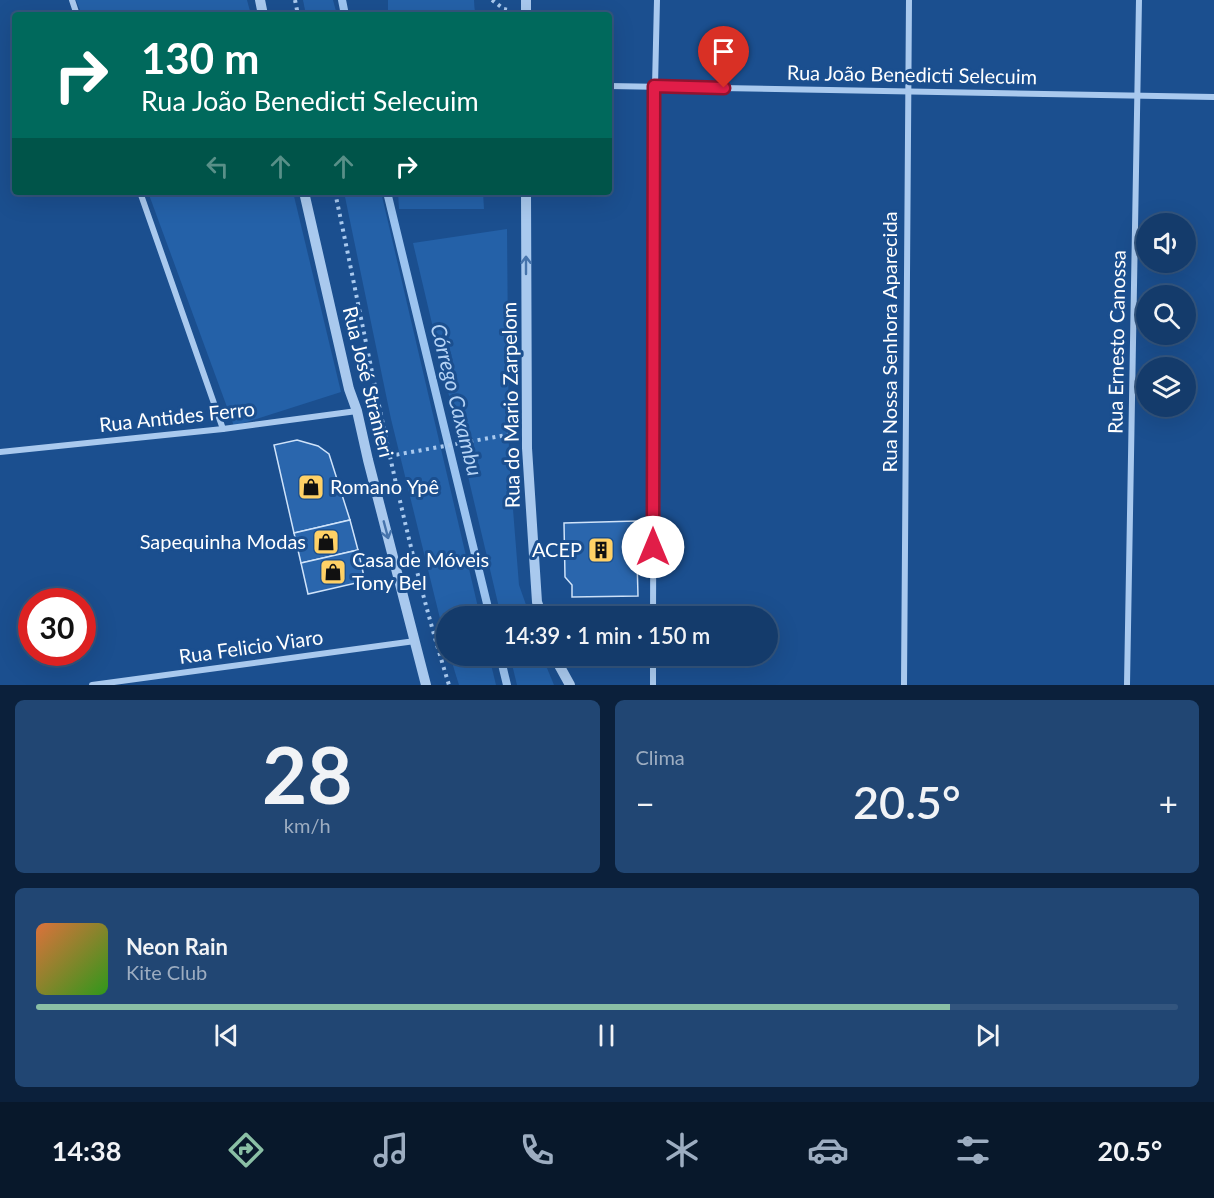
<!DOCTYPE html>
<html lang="pt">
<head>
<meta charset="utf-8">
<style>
	:root { --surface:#143b6b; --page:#214673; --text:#f1f3f6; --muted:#9dadc1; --line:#33557e; --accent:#8abfa5 }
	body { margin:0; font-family:Lato,sans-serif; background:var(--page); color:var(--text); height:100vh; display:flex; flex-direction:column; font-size:22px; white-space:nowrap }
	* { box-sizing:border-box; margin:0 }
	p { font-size:20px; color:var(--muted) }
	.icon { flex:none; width:33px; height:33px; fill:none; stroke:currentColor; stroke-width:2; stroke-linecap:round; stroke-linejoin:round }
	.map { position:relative; height:685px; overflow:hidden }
	.details { display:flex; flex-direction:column; gap:15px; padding:15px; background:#0b203b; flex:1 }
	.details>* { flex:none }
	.top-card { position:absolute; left:12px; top:12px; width:600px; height:183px; border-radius:6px; box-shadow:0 6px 24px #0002,0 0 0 2px var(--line); background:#00695c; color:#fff; overflow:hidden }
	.tools { position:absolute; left:1136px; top:213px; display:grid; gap:12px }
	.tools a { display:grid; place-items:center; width:60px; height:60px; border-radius:50%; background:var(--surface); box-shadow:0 6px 24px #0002,0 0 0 2px var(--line); font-size:30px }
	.speed { position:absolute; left:18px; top:588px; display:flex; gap:12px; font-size:30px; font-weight:700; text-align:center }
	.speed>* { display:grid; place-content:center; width:78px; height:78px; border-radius:50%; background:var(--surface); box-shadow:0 6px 24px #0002,0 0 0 2px var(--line); line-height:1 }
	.speed .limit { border:9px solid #d22; background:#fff; color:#111 }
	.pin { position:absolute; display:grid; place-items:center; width:51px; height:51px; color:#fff; margin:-62px -26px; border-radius:50% 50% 50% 0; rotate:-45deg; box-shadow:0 0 6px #0007 }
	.pin .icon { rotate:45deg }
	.me { position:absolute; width:66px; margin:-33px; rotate:0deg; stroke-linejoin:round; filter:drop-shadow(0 0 4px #0008) }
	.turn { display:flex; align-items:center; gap:21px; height:126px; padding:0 30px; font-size:27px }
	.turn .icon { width:78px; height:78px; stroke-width:2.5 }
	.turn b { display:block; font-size:42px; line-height:51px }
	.lanes { display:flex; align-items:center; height:57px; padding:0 30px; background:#0003; justify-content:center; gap:30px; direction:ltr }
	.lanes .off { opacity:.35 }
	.big { font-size:45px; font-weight:600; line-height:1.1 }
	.details .widget { flex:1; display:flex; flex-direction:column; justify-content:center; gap:9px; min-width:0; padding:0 21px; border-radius:9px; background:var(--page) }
	.details .dial { align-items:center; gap:0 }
	.dial b { font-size:78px; line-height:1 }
	.song { display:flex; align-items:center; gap:18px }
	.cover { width:72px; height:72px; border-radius:9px; background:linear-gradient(135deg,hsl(20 70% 55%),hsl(110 70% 35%)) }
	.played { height:6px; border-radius:3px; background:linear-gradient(90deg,var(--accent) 80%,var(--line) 80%) }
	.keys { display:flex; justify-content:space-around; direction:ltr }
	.heat { display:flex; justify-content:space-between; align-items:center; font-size:33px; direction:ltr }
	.details .tiles { flex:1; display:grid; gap:15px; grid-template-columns:1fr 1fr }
	.widget:last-child { grid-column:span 2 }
	.trip { position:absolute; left:436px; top:606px; width:342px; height:60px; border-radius:30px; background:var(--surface); box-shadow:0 6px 24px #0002,0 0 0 2px var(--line); font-weight:600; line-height:60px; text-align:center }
	.tab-bar { display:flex; height:96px; justify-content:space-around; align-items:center; background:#08182b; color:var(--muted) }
	.tab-bar .icon { width:42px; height:42px }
	.tab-bar .current { color:var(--accent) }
	.tab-bar b { font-size:27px; color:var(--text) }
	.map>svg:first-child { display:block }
	.green { fill:#2461a8 }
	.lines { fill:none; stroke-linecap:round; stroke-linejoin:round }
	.stream { stroke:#9cc4f0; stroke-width:8 }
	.building { fill:#2a66ad; stroke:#cfe3fa; stroke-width:1.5 }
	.path { stroke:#a9c9ee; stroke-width:4; stroke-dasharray:3 4.5; stroke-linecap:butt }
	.minor { stroke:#a9c9ee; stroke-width:6 }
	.tertiary { stroke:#a9c9ee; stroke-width:10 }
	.oneway { stroke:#4674ac }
	.route-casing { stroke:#92132f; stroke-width:15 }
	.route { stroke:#e11d48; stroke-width:10 }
	.labels { text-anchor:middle; stroke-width:6; stroke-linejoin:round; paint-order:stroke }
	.street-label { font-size:20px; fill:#fff; stroke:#1b4f8f }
	.poi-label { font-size:20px; fill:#fff; stroke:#1b4f8f; text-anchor:start }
	.water-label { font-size:21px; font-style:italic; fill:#b5d3f5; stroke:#1b4f8f }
</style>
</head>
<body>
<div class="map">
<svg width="1214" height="685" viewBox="0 0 1214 685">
	<rect width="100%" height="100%" fill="#1b4f8f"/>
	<!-- green -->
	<g class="green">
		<polygon points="76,0 247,0 251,15 82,15"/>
		<polygon points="303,0 333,0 337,15 306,15"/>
		<polygon points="388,0 474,0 475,15 388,15"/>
		<polygon points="148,192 293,192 341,392 234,426"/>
		<polygon points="344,192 381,192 480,616 447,616 447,647 391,419"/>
		<polygon points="398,192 483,192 484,209 399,209"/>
		<polygon points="507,229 509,459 519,585 530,616 501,616 413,243"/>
		<polygon points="450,656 489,656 496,685 459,685"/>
		<polygon points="510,656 542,656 554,685 517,685"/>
	</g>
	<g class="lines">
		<!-- stream -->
		<g class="stream">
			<polyline points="342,0 345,15"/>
			<polyline points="387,192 490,616"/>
			<polyline points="500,656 507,685"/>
		</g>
	</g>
	<!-- building -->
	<g class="building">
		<polygon points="297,440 318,446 329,454 350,520 294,533 274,445"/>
		<polygon points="350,520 358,550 301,563 294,533"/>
		<polygon points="636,521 638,596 572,597 572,585 565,577 564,523"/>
		<polygon points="358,550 365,581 308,594 301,563"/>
	</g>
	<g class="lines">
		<!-- path -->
		<g class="path">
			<polyline points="295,0 298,15"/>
			<polyline points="492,0 504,9 509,10"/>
			<path d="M 335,192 C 370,357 399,524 449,685"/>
			<polyline points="389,456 512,434"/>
		</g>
		<!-- minor -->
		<g class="minor">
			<polyline points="72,0 77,15"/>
			<polyline points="609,86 1214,97"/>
			<polyline points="140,192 223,429"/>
			<polyline points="0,452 223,429 357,411"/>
			<polyline points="653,616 655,86 657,0"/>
			<polyline points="92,685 415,641"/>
			<polyline points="653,685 653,656"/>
			<polyline points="904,685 909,0"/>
			<polyline points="1127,685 1139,0"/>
		</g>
		<!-- tertiary -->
		<g class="tertiary">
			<polyline points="260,0 263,15"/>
			<polyline points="526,15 526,0"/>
			<polyline points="304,192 349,389 357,411 368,460 426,685"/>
			<polyline points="526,192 527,448 537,602 542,616"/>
			<polyline points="554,656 570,685"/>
		</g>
	</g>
	<!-- one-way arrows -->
	<defs><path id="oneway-shaft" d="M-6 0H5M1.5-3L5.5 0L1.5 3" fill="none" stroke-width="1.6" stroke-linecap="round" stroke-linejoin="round" transform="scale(1.5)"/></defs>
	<g class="oneway">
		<use href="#oneway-shaft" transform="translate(526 265) rotate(-90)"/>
		<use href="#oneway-shaft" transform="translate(386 530) rotate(75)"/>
	</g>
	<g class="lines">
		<defs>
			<polyline id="route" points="653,547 654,86 724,88"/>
		</defs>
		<!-- route casing -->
		<use href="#route" class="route-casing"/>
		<!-- route -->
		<use href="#route" class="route"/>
	</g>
	<!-- icons -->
	<defs>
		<symbol id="shop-square" viewBox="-11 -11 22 22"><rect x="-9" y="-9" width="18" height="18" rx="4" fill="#ffd166" stroke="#1b4f8f"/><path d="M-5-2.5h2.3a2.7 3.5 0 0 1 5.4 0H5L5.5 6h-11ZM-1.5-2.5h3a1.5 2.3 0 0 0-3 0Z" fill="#111"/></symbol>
		<symbol id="building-square" viewBox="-11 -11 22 22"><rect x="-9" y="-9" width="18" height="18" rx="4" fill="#ffd166" stroke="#1b4f8f"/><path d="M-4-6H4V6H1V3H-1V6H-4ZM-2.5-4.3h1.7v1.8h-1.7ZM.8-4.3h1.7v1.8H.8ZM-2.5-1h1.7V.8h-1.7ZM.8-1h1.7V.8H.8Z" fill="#111"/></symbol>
	</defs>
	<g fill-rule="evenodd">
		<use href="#shop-square" x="296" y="472" width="30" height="30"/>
		<use href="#shop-square" x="311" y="527" width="30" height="30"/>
		<use href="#building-square" x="586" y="535" width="30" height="30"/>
		<use href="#shop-square" x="318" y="557" width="30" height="30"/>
	</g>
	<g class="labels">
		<!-- street labels -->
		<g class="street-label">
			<text transform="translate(912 75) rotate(1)" y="7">Rua João Benedicti Selecuim</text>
			<text transform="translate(890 342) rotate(-90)" y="7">Rua Nossa Senhora Aparecida</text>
			<text transform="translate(1117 342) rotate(-89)" y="7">Rua Ernesto Canossa</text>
			<text transform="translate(368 382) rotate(76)" y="7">Rua José Stranieri</text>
			<text transform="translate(511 405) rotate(-91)" y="7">Rua do Mario Zarpelom</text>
			<text transform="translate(177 417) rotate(-6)" y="7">Rua Antides Ferro</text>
			<text transform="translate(251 647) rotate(-8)" y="7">Rua Felicio Viaro</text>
		</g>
		<!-- poi labels -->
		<g class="poi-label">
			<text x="330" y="494">Romano Ypê</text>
			<text x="306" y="549" text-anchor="end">Sapequinha Modas</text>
			<text x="582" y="557" text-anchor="end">ACEP</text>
			<text x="352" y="567">Casa de Móveis<tspan x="352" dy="23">Tony Bel</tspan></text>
		</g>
		<!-- water labels -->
		<g class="water-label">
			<text transform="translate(456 400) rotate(76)" y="7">Córrego Caxambu</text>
		</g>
	</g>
</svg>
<div class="tools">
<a><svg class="icon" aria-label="sound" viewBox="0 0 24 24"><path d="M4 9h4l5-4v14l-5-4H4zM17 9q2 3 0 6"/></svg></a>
<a><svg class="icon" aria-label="search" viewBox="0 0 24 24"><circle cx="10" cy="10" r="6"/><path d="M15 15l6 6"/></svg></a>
<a><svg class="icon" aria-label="layers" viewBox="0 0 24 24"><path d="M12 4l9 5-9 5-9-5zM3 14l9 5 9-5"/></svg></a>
</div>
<div class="speed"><div class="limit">30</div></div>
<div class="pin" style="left:724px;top:88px;background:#d93025"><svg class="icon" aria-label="arrive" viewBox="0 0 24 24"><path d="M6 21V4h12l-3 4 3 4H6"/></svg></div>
<svg class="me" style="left:653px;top:547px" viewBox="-20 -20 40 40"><circle r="19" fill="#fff"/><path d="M0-13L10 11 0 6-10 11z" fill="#e11d48"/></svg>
<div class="trip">14:39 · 1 min · 150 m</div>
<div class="top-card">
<div class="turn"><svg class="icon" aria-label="right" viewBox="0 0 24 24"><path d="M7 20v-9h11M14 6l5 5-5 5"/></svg><div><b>130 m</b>Rua João Benedicti Selecuim</div></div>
<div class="lanes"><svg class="icon off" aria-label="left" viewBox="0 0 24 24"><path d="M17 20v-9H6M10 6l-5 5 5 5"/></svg><svg class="icon off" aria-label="ahead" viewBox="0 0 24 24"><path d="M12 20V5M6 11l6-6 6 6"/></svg><svg class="icon off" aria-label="ahead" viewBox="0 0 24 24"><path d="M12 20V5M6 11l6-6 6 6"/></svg><svg class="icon" aria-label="right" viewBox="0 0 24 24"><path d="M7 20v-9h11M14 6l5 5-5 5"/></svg></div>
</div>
</div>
<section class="details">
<div class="tiles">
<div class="widget dial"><b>28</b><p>km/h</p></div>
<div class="widget"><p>Clima</p>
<div class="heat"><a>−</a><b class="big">20.5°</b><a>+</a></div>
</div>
<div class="widget">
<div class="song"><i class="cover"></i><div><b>Neon Rain</b><p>Kite Club</p></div></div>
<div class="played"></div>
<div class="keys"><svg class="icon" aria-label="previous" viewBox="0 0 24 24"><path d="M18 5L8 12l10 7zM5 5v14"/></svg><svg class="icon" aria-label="pause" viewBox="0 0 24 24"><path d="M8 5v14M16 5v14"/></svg><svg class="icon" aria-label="next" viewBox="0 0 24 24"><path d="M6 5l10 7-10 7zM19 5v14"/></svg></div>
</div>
</div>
</section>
<nav class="tab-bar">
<b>14:38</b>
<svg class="icon current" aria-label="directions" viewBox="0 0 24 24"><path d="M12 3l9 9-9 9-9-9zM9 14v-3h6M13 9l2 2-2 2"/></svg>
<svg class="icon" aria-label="music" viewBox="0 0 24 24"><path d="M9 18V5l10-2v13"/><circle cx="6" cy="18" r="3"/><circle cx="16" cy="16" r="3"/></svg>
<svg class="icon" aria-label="phone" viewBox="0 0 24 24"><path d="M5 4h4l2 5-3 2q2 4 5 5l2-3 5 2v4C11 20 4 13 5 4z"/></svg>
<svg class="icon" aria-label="climate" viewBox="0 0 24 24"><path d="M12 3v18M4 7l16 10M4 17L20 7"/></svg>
<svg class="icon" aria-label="car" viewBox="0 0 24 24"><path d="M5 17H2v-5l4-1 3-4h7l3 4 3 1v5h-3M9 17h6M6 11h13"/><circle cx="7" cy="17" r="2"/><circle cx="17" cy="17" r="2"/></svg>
<svg class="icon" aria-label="filters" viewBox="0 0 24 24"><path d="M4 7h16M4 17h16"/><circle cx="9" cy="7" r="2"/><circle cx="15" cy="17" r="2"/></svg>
<b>20.5°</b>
</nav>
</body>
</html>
